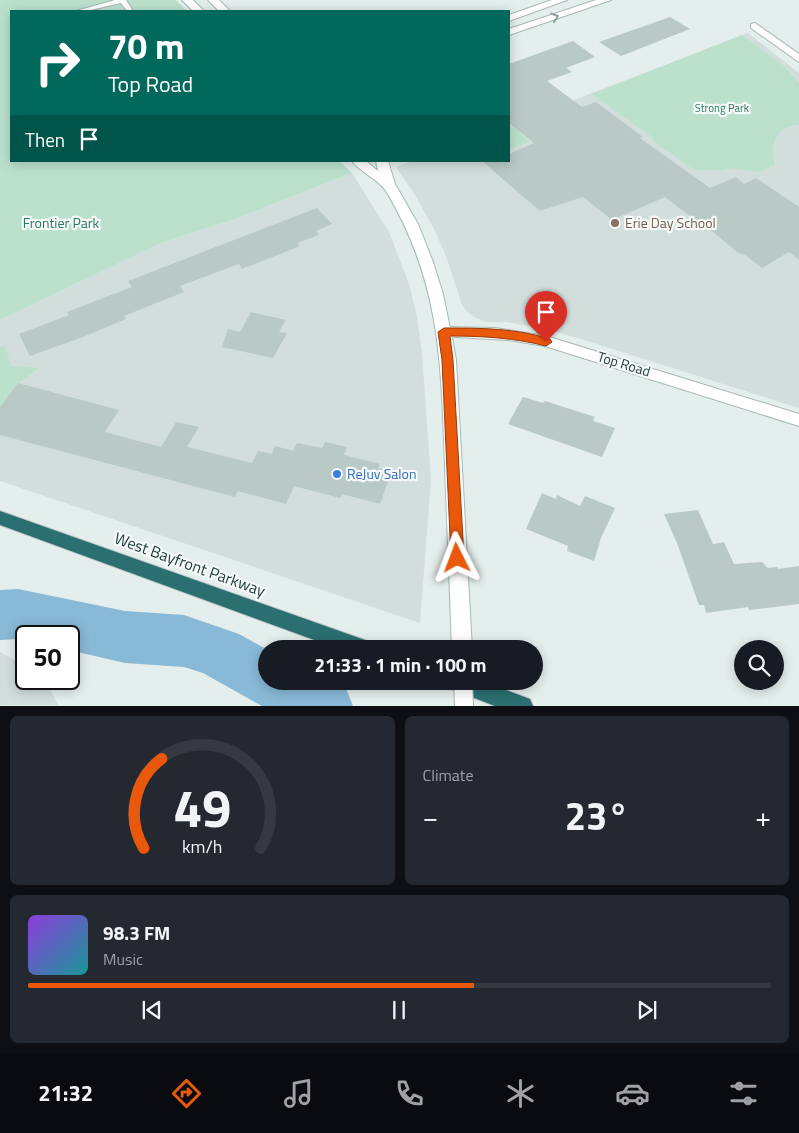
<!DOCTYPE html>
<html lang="en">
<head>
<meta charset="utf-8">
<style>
	:root { --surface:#171b24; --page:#242831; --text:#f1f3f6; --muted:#9ea1a6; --line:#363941; --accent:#ea580c }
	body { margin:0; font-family:"Titillium Web",sans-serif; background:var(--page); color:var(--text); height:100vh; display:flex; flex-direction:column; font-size:19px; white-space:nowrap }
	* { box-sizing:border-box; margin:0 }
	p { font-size:16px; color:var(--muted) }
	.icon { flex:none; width:28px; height:28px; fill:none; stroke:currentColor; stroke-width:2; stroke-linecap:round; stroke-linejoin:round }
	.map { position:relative; height:706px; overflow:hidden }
	.side { display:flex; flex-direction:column; gap:10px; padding:10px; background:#0d0f14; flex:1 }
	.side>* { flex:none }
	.guide { position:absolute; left:10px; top:10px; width:500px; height:152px; border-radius:0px; box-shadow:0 2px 12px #0003; background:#00695c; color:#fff; overflow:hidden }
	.controls { position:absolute; left:734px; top:640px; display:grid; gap:10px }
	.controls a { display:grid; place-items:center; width:50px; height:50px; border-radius:50%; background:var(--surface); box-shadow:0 2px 12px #0003; font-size:25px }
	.speed { position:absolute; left:15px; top:625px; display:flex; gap:10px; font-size:25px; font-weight:700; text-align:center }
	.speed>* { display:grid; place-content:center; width:65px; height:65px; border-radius:50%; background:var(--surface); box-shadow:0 2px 12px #0003; line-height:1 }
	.speed .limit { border:2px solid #111; border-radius:8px; background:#fff; color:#111 }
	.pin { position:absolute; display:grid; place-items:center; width:42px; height:42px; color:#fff; margin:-51px -21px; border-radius:50% 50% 50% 0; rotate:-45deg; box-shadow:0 0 5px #0007 }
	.pin .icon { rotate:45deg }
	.me { position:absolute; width:55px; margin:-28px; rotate:357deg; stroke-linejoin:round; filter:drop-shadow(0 0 4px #0008) }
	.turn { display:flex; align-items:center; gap:18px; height:105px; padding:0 15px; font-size:22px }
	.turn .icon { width:65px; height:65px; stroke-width:2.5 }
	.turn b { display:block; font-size:35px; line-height:42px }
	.then { display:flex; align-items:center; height:48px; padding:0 15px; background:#0003; gap:10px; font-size:19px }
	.big { font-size:38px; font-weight:700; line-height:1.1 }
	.side .card { flex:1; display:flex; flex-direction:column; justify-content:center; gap:8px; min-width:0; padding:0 18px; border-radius:8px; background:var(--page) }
	.side .dial { align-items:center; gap:0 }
	.dial svg { height:130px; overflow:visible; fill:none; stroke:var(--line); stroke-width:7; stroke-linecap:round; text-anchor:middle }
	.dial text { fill:var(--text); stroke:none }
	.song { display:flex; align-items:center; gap:15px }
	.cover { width:60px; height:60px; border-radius:8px; background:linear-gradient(135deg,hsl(270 70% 55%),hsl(180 70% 35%)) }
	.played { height:5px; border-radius:2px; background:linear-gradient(90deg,var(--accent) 60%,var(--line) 60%) }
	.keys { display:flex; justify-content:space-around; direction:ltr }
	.heat { display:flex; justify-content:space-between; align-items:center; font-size:28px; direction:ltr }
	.side .tiles { flex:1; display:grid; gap:10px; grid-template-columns:1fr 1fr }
	.card:last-child { grid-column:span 2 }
	.trip { position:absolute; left:258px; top:640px; width:285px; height:50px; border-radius:25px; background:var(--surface); box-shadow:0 2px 12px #0003; font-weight:700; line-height:50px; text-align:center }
	.menu { display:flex; height:80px; justify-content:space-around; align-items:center; background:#090b0e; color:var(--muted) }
	.menu .icon { width:35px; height:35px }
	.menu .current { color:var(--accent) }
	.menu b { font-size:22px; color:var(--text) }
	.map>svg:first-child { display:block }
	.built { fill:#d2dedc }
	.green { fill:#bbe1cd }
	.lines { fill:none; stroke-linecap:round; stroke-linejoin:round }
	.river { fill:#88b9d7; fill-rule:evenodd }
	.building { fill:#b9c9c6 }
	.lane-casing { stroke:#a6b7b5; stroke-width:2 }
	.street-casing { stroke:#a6b7b5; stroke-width:2 }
	.secondary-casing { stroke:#a1bbb8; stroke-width:2 }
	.highway-casing { stroke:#c1caca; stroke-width:2 }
	.lane { fill:#fff; fill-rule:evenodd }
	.street { fill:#fff; fill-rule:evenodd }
	.secondary { fill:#fff; fill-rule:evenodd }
	.highway { fill:#2b6f70; fill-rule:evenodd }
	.secondary-bridge-casing { stroke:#a1bbb8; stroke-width:20; stroke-linecap:butt }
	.secondary-bridge { stroke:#fff; stroke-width:18 }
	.oneway { stroke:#90a0a0 }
	.route { fill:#ea580c; stroke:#983908 }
	.education-dot { fill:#8d6e63; stroke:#f5faf9; stroke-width:2 }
	.shop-dot { fill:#3f7fe0; stroke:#f5faf9; stroke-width:2 }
	.labels { text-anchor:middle; stroke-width:4.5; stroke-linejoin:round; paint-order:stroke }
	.far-park-label { font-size:11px; fill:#297b5b; stroke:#f5faf9 }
	.park-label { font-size:14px; fill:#297b5b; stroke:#f5faf9 }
	.education-label { font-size:14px; fill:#785e54; stroke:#f5faf9; text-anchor:start }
	.street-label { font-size:14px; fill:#224140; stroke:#f5faf9 }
	.shop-label { font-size:14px; fill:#366cbe; stroke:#f5faf9; text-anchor:start }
	.near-street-label { font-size:16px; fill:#224140; stroke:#f5faf9 }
</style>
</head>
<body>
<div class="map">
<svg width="799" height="706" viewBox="0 0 799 706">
	<rect width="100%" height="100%" fill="#e4eeec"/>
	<!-- built -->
	<g class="built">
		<polygon points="748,33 799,73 799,408 581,339 545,329 506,322 487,322 476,318 467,312 462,305 446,256 435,231 415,195 396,167 411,161 509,161 509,125"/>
		<polygon points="352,173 389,232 410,287 417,317 422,354 431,480 420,623 0,481 0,320 161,243 235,219"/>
		<polygon points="0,652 26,666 26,679 45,679 58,705 0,705"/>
	</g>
	<!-- green -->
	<g class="green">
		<polygon points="0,0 176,0 187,11 11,11 11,161 339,161 352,173 235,219 161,243 0,320"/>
		<path d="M 742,35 L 784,66 L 799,83 L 799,125 C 775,126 770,145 775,165 L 760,172 L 728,168 L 725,170 L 694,170 L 653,141 L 652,137 L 592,94 Z"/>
		<polygon points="514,127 530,142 509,150 509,129"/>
		<polygon points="5,346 11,366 39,368 18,383 0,407 0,347"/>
	</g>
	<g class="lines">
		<!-- river -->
		<polygon class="river" points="18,589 125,611 184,615 239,634 266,649 266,681 335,681 345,686 353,706 262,706 203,673 184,667 125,663 69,650 69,636 26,636 26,640 18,639 0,640 0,590"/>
	</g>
	<!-- building -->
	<g class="building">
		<polygon points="670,17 690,29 621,56 599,42"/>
		<polygon points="573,41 595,57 566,68 572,72 547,81 582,107 596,102 643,137 640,138 710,188 736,177 744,184 756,178 799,207 799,260 789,252 762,268 745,255 737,252 706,226 704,227 665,197 612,220 583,197 540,211 482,161 509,161 509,154 534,143 509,123 509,64"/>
		<polygon points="317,208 332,224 316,231 319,235 297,243 300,246 242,269 239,264 180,286 184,292 124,316 126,319 83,337 30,356 19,334 69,315 67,312 132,287 128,281"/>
		<polygon points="251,312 286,320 279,332 287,333 273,358 222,347 228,329 240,332"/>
		<polygon points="18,383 119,410 105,432 153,445 161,447 176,422 199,427 187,447 252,463 258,451 272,454 275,446 293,451 297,443 322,448 325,442 347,447 344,455 380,464 378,468 392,471 380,504 342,494 340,498 294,486 286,504 238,491 235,497 0,435 0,407"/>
		<polygon points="523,397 543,403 545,401 595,417 593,421 615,428 602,457 508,424"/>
		<polygon points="542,493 556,499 557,495 580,506 585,496 615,508 601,538 594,561 567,551 568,546 526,529"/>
		<polygon points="698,510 713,544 724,542 734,564 762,562 768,568 777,567 778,569 799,566 799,604 749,610 748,607 706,613 704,605 699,605 677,543 664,514"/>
	</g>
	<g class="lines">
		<defs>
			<polygon id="lane" points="115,0 126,0 133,11 127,11 121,3 86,11 76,11"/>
			<g id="street">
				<polygon points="552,0 567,0 509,21 509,15"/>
				<polygon points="596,0 611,0 509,35 509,29"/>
				<polygon points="755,23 799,54 799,62 751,28 751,24"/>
				<polygon points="444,327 495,328 546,336 799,414 799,426 545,346 508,340 439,336 437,332 439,328"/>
			</g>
			<g id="secondary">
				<polygon points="182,0 193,0 204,11 193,11"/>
				<polygon points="208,0 219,0 230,11 219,11"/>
				<path d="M 352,161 L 366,161 L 378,171 L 376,161 L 388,161 L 395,184 L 418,224 L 433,262 L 443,294 L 453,343 L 456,360 L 472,649 L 452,649 C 450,588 447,527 445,466 C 441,363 441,283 386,191 C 378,179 361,173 352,161 Z"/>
			</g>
			<g id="highway">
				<polygon points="0,511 365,640 372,643 375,649 339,649 0,525"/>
				<polygon points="445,681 482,681 530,699 533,706 495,706 448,688"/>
			</g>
		</defs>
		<!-- lane casing -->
		<use href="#lane" class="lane-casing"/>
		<!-- street casing -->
		<use href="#street" class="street-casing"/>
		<!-- secondary casing -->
		<use href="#secondary" class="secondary-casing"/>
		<!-- highway casing -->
		<use href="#highway" class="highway-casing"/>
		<!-- lane -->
		<use href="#lane" class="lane"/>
		<!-- street -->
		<use href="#street" class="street"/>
		<!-- secondary -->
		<use href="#secondary" class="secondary"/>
		<!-- highway -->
		<use href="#highway" class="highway"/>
		<defs>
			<polyline id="secondary-bridge" points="463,681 464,706"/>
		</defs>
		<!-- secondary-bridge casing -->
		<use href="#secondary-bridge" class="secondary-bridge-casing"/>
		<!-- secondary-bridge -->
		<use href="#secondary-bridge" class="secondary-bridge"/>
	</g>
	<!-- one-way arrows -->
	<defs><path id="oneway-chevron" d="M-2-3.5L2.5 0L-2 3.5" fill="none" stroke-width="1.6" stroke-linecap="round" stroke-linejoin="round" transform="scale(1.25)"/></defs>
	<use class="oneway" href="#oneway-chevron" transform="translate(555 17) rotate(-18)"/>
	<!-- route -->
	<path class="route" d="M 444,328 C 480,328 515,328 550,339 L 552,342 L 546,346 C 514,338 483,336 450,336 L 453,360 L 464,558 L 462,563 L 457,564 L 453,563 L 451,558 L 442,360 L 438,332 Z"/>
	<!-- markers -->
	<circle class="education-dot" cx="615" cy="223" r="5"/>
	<circle class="shop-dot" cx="337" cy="474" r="5"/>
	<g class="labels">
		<!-- far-park labels -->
		<g class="far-park-label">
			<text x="722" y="112">Strong Park</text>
		</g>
		<!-- park labels -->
		<g class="park-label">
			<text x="61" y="228">Frontier Park</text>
		</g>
		<!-- education labels -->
		<g class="education-label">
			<text x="625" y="228">Erie Day School</text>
		</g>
		<!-- street labels -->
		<g class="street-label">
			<text transform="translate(624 364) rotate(17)" y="5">Top Road</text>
		</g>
		<!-- shop labels -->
		<g class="shop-label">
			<text x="347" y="479">ReJuv Salon</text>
		</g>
		<!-- near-street labels -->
		<g class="near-street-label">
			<text transform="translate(190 564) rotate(20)" y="6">West Bayfront Parkway</text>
		</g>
	</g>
</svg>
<div class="controls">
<a><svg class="icon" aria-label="search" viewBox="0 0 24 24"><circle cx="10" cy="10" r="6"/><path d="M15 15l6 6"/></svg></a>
</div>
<div class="speed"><div class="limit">50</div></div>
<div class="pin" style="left:546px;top:342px;background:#d93025"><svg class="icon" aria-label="arrive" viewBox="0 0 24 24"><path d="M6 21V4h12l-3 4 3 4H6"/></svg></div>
<svg class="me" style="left:457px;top:558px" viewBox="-20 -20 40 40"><path d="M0-17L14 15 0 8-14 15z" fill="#ea580c" stroke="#fff" stroke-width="4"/></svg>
<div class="trip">21:33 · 1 min · 100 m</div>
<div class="guide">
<div class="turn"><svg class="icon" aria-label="right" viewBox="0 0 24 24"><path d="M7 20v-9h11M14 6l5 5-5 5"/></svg><div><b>70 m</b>Top Road</div></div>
<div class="then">Then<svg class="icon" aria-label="arrive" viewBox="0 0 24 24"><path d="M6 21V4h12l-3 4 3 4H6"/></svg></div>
</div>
</div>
<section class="side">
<div class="tiles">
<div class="card dial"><svg viewBox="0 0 100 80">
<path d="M14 69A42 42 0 1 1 86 69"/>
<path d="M14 69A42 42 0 0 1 25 14" stroke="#ea580c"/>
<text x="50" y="56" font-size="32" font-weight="700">49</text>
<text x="50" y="72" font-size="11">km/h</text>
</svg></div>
<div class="card"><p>Climate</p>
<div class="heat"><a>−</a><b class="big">23°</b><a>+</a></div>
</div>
<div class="card">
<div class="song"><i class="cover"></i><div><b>98.3 FM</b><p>Music</p></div></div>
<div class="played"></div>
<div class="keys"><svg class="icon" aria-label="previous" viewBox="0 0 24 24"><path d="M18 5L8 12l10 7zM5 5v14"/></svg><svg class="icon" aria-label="pause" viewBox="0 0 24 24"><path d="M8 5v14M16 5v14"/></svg><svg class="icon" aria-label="next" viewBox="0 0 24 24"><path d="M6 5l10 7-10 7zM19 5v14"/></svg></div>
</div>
</div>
</section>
<nav class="menu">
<b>21:32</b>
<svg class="icon current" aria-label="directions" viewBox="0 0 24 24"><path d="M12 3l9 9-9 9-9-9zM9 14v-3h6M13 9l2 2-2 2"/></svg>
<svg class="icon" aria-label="music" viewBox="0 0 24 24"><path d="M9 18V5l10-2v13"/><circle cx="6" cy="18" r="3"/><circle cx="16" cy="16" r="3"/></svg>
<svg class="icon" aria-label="phone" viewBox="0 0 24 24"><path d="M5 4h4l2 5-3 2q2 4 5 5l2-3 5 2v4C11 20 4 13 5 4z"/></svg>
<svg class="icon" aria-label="climate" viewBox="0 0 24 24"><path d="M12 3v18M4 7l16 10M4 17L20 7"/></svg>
<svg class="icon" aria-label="car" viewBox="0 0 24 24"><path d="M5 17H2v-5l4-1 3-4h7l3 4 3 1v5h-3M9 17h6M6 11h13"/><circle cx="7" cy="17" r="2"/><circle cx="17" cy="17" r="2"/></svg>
<svg class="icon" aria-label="filters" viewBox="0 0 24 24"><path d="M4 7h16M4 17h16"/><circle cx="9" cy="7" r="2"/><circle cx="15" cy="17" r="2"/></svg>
</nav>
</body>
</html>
